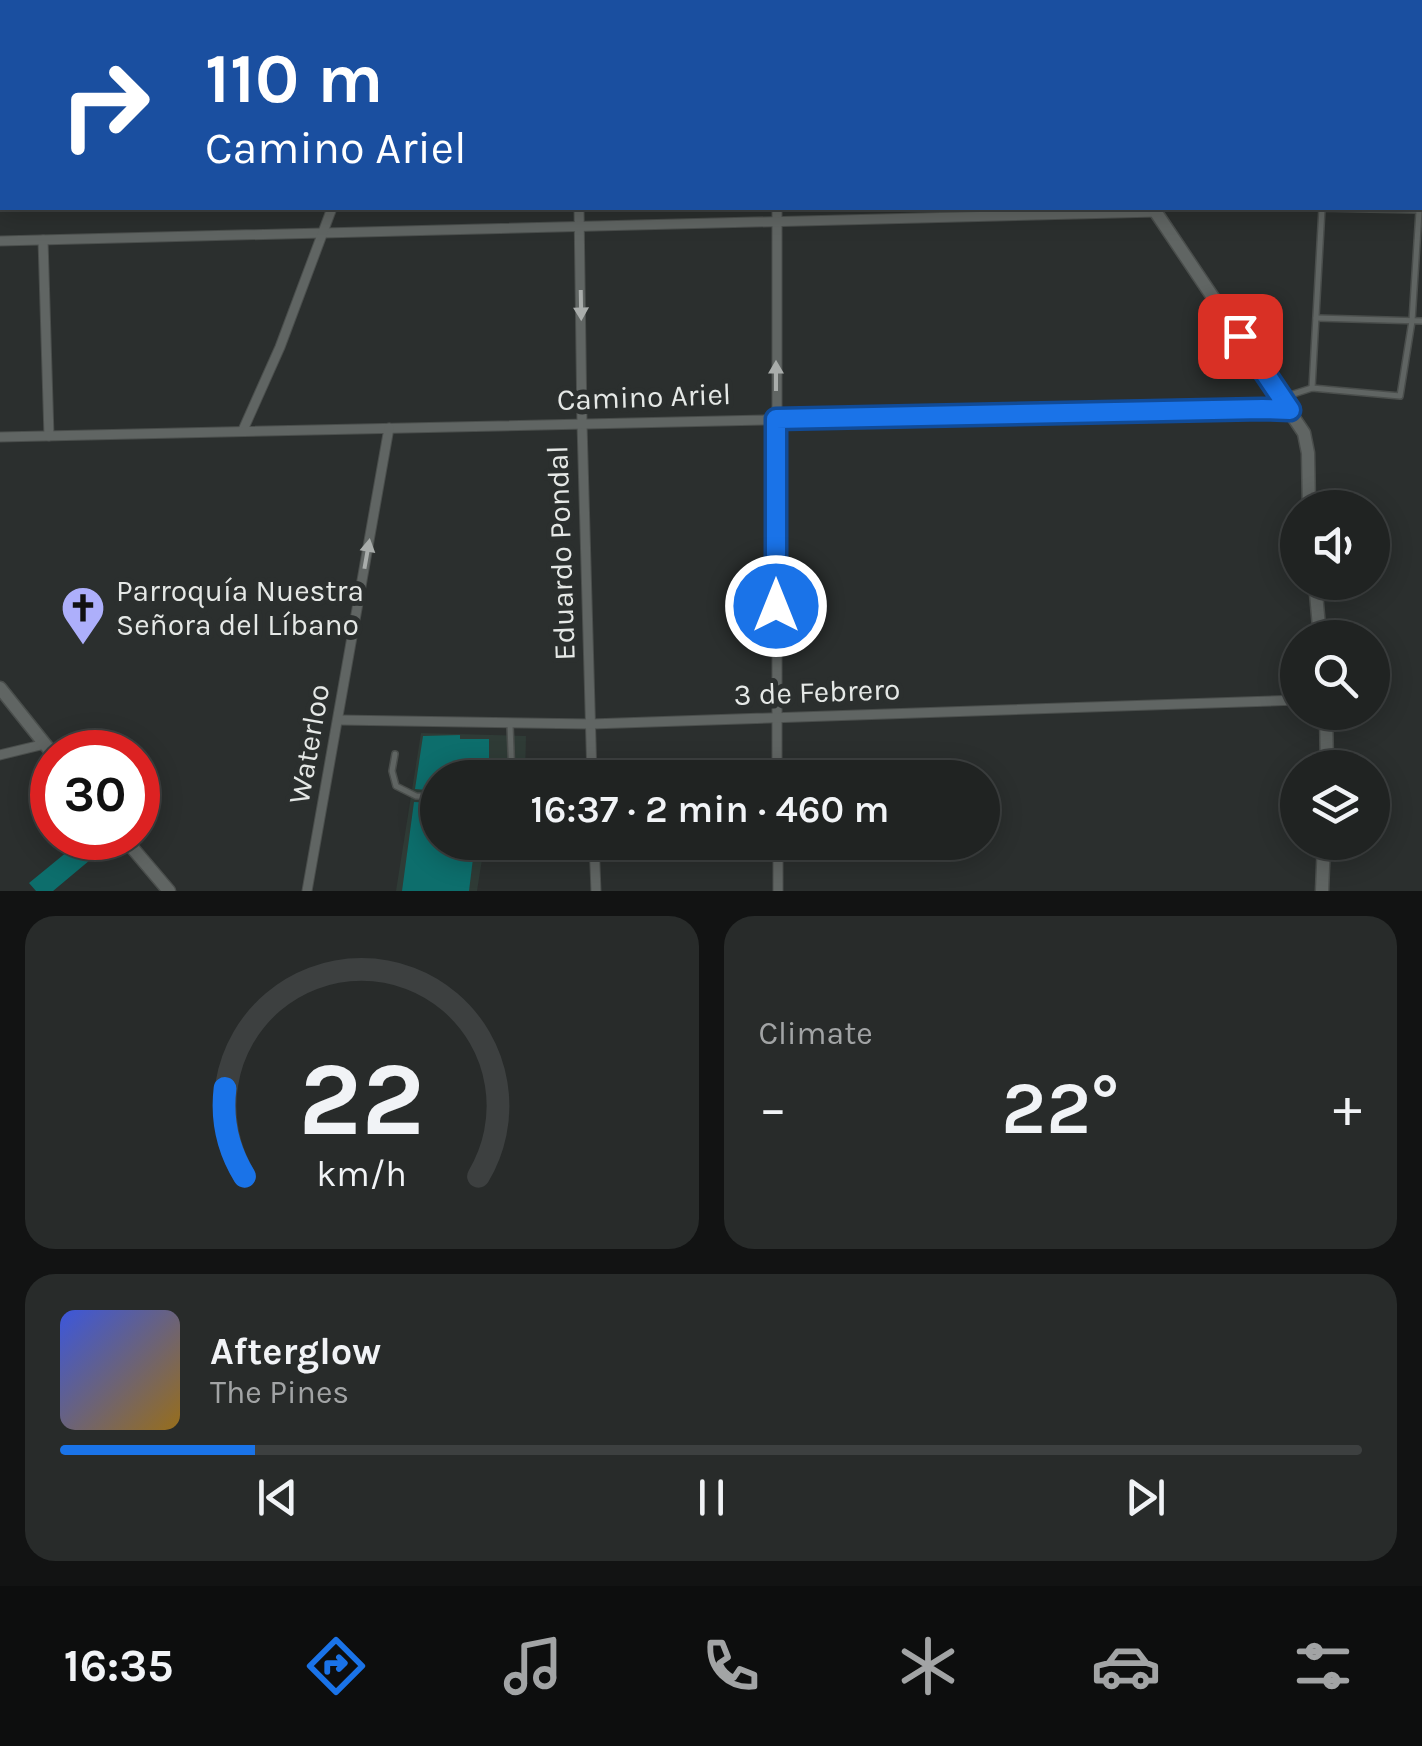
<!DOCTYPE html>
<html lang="en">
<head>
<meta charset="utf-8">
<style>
	:root { --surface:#202322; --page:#282b2a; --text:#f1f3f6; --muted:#a2a4a5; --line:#3d4040; --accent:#1a73e8 }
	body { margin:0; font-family:Karla,sans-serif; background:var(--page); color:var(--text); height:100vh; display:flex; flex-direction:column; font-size:38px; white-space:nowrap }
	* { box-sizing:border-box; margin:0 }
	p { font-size:32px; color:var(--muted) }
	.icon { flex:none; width:55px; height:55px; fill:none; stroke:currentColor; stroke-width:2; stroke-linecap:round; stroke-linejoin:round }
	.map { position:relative; height:891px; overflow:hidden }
	.details { display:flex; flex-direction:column; gap:25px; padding:25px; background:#121313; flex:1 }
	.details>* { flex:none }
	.guide { position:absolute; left:0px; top:0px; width:1422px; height:210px; box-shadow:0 5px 25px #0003,0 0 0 2px var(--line); background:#1a4fa0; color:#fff; overflow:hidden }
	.controls { position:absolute; left:1280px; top:490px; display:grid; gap:20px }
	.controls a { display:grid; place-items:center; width:110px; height:110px; border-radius:50%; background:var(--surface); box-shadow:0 5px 25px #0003,0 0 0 2px var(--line); font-size:50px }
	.speed { position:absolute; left:30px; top:730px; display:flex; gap:20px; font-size:50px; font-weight:700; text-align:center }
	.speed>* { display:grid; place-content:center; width:130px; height:130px; border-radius:50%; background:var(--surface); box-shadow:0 5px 25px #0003,0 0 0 2px var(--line); line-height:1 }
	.speed .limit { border:15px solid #d22; background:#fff; color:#111 }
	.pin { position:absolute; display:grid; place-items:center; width:85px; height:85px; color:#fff; margin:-42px; border-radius:20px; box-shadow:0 5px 15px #0006 }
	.me { position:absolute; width:110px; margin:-55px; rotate:0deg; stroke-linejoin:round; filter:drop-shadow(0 0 8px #0008) }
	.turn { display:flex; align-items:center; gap:35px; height:210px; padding:0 40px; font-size:45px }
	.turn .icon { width:130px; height:130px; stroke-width:2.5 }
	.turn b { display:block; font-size:70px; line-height:85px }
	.big { font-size:75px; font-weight:600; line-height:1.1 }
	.details .tile { flex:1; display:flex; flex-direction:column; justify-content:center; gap:15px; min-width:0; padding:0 35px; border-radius:30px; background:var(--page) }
	.details .dial { align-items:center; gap:0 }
	.dial svg { height:260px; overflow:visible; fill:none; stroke:var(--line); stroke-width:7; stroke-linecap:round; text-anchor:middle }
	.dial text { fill:var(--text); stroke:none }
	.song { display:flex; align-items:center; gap:30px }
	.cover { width:120px; height:120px; border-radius:15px; background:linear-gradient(135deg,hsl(230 70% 55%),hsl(40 70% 35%)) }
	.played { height:10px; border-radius:5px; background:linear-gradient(90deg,var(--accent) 15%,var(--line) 15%) }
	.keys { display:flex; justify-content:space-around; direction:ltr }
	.heat { display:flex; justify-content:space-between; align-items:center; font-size:55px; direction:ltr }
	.details .tiles { flex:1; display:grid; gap:25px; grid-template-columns:1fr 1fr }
	.tile:last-child { grid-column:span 2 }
	.trip { position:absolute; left:420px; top:760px; width:580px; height:100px; border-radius:50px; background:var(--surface); box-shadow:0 5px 25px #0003,0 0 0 2px var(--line); font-weight:600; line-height:100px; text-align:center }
	.menu { display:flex; height:160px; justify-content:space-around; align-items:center; background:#0d0e0e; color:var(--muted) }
	.menu .icon { width:70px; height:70px }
	.menu .current { color:var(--accent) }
	.menu b { font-size:45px; color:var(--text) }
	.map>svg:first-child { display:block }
	.built { fill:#2f3b36 }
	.building { fill:#0d6e6c }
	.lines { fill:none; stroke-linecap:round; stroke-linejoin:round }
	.lane-casing { stroke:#4a4e4c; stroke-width:8 }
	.street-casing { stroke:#4a4e4c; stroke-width:11 }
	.secondary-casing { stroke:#4a4e4c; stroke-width:15 }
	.lane { stroke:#606563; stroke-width:5 }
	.street { stroke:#606563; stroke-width:9 }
	.secondary { stroke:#606563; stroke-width:12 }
	.oneway { fill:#a9adab }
	.route-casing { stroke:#114b97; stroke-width:25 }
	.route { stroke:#1a73e8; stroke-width:18 }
	.labels { text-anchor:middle; stroke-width:10; stroke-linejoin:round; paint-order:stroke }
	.street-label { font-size:30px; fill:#e5e8e6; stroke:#2b2f2e }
	.poi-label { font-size:30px; fill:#e5e8e6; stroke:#2b2f2e; text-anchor:start }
</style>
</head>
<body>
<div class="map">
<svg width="1422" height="891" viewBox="0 0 1422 891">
	<rect width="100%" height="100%" fill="#2b2f2e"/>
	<!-- built -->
	<polygon class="built" points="421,733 526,736 525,777 438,778 438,842 525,843 525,852 483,853 477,891 396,891"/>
	<!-- building -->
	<g class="building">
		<polygon points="460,735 460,739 489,739 489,761 500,762 498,778 438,778 438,791 415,789 423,736"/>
		<polygon points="414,802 438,803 438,842 475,842 469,891 402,891"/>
		<polygon points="73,847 81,856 90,848 96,855 53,891 36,891 29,883"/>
	</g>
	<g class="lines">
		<defs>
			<g id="lane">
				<polyline points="1316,318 1422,321"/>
				<polyline points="1312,388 1322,208 1418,210"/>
				<polyline points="1284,397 1312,388 1400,396 1412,321 1419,211"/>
				<polyline points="510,725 512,778"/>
				<polyline points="395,754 392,771 396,786 416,796 438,797"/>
			</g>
			<g id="street">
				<polyline points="770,0 770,2"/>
				<polyline points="346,2 587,0"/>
				<polyline points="0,14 2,14"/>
				<polyline points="579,208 582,424 592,778"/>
				<polyline points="777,208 777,778"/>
				<polyline points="43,240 49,436"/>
				<polyline points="0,241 1157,212"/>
				<polyline points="243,430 280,347 332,208"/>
				<polyline points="0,437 1262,409 1290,411"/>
				<polyline points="339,720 591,724 1298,700"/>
				<polyline points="0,755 45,744"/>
				<polyline points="594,842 596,891"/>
				<polyline points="778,842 778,891"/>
				<polyline points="307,891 389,428"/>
			</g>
			<g id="secondary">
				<polyline points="1007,0 1009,2"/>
				<polyline points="1153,208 1304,433 1308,453 1309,508"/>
				<polyline points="1315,582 1320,638"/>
				<polyline points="0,688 52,753"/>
				<polyline points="1326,712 1327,768"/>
				<polyline points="124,838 169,891"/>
				<polyline points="1322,891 1324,842"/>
			</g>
		</defs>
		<!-- lane casing -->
		<use href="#lane" class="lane-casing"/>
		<!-- street casing -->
		<use href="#street" class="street-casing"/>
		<!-- secondary casing -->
		<use href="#secondary" class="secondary-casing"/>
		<!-- lane -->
		<use href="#lane" class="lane"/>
		<!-- street -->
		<use href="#street" class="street"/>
		<!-- secondary -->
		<use href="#secondary" class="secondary"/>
	</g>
	<!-- one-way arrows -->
	<defs><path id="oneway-solid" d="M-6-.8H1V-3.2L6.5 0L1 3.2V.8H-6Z" transform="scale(2.5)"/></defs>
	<g class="oneway">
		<use href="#oneway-solid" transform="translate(581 305) rotate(89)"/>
		<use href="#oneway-solid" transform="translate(776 376) rotate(-90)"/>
		<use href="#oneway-solid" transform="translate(367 554) rotate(-80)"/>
	</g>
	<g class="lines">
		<defs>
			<polyline id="route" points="776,606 776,419 1262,409 1290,410 1240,336"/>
		</defs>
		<!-- route casing -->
		<use href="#route" class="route-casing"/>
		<!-- route -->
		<use href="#route" class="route"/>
	</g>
	<!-- icons -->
	<defs>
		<symbol id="church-pin" viewBox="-11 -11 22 30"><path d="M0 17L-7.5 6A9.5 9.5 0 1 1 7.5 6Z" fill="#adaffb" stroke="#2b2f2e"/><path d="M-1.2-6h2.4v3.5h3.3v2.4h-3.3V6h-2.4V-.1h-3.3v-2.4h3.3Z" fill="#111"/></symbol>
	</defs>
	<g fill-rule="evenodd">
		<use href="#church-pin" x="58" y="583" width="50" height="68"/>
	</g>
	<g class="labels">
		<!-- street labels -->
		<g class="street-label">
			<text transform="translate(644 397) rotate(-2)" y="10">Camino Ariel</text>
			<text transform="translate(561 553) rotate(-92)" y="10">Eduardo Pondal</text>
			<text transform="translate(817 692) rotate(-2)" y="10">3 de Febrero</text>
			<text transform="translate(309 744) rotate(-80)" y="10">Waterloo</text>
		</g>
		<!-- poi labels -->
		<g class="poi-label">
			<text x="116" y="601">Parroquía Nuestra<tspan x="116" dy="34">Señora del Líbano</tspan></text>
		</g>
	</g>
</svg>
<div class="controls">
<a><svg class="icon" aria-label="sound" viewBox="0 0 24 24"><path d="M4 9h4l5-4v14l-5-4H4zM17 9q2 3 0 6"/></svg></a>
<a><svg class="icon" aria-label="search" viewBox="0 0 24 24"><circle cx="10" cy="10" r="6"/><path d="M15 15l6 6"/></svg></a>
<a><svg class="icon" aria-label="layers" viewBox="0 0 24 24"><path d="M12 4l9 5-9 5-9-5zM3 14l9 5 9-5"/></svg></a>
</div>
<div class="speed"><div class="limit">30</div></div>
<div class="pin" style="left:1240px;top:336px;background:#d93025"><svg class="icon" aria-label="arrive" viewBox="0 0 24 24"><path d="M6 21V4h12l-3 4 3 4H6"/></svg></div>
<svg class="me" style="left:776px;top:606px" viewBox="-20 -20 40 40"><circle r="17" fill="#1a73e8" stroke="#fff" stroke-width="3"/><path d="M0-11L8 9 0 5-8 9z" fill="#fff"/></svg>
<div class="trip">16:37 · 2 min · 460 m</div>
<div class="guide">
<div class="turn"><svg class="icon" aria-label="right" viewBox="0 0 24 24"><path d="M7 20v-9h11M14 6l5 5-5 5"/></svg><div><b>110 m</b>Camino Ariel</div></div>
</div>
</div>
<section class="details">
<div class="tiles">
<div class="tile dial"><svg viewBox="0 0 100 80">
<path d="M14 69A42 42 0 1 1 86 69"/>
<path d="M14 69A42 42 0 0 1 8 42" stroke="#1a73e8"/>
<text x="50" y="56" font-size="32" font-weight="700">22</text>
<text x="50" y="72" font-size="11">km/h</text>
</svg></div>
<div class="tile"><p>Climate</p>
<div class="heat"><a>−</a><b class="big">22°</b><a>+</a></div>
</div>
<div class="tile">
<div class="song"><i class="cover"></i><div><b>Afterglow</b><p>The Pines</p></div></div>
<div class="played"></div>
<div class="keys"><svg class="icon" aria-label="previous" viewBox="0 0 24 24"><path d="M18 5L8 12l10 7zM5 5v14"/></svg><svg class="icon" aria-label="pause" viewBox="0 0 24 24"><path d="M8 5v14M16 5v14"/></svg><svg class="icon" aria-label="next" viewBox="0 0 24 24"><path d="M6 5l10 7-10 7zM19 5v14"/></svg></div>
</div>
</div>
</section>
<nav class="menu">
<b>16:35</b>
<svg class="icon current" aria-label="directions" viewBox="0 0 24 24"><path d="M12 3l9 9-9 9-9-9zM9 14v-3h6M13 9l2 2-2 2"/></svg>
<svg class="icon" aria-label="music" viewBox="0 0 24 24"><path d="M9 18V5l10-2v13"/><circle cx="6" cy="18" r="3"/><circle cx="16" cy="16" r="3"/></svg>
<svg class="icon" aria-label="phone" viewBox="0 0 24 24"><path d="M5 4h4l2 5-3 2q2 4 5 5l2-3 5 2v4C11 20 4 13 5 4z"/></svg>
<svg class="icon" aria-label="climate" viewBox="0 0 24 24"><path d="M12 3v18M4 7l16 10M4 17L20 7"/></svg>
<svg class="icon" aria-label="car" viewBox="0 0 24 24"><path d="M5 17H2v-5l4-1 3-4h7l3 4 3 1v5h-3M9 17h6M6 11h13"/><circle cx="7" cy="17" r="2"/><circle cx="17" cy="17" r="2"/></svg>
<svg class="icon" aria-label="filters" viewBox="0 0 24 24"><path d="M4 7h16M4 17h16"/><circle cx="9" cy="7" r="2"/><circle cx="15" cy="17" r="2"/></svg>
</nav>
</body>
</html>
